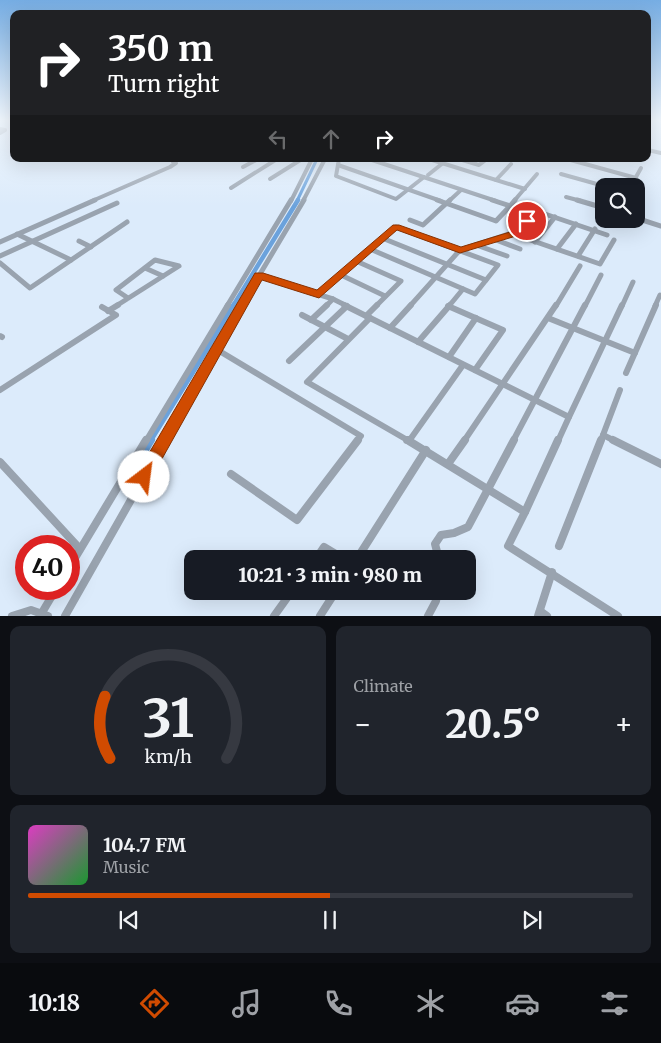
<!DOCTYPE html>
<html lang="en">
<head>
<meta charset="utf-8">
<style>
	:root { --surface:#171b24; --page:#20242c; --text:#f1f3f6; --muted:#9ea1a6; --line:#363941; --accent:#d04b01 }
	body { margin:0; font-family:Merriweather,serif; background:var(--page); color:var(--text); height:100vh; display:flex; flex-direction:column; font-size:19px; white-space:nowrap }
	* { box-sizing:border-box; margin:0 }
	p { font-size:16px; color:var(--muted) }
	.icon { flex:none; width:28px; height:28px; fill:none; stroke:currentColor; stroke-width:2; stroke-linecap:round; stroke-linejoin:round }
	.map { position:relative; height:616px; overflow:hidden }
	.details { display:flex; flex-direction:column; gap:10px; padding:10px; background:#0d0f14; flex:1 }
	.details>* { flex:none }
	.top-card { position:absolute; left:10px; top:10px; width:641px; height:152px; border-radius:10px; box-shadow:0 5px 20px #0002; background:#202124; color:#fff; overflow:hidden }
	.controls { position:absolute; left:595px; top:178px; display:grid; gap:10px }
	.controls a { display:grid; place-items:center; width:50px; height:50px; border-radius:10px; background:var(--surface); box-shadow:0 5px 20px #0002; font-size:25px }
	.speed { position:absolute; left:15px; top:535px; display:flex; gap:10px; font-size:25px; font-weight:700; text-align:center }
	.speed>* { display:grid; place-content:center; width:65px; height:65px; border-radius:50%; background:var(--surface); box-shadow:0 5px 20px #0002; line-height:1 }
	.speed .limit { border:8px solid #d22; background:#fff; color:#111 }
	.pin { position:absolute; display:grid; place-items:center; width:42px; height:42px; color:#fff; margin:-21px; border:2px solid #fff; border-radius:50%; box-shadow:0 1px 5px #0007 }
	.me { position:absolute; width:55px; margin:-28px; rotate:30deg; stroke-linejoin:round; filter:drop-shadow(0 0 4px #0008) }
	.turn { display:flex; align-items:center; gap:18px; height:105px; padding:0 15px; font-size:22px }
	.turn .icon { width:65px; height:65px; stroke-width:2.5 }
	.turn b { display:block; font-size:35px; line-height:42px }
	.lanes { display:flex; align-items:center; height:48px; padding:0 15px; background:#0003; justify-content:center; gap:25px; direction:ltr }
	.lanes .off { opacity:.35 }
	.big { font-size:38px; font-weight:800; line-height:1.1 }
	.details .tile { flex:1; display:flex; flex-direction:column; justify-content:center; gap:8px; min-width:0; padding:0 18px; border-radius:10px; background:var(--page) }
	.details .dial { align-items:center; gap:0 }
	.dial svg { height:130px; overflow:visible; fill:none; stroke:var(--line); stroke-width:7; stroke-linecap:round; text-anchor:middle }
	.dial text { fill:var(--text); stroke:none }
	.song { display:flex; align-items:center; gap:15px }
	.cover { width:60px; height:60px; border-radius:8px; background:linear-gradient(135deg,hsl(310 70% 55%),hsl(130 70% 35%)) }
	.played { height:5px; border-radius:2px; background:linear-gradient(90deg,var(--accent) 50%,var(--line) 50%) }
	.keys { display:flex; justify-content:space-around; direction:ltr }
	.heat { display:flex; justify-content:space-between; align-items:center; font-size:28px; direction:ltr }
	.details .tiles { flex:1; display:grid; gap:10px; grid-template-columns:1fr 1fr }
	.tile:last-child { grid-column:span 2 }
	.trip { position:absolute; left:184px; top:550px; width:292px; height:50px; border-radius:10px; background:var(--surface); box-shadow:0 5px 20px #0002; font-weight:800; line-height:50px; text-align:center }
	.tab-bar { display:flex; height:80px; justify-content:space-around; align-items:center; background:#090b0e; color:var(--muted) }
	.tab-bar .icon { width:35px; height:35px }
	.tab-bar .current { color:var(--accent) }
	.tab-bar b { font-size:22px; color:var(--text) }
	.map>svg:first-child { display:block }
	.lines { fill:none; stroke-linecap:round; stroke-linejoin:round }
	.canal-far3 { stroke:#6ba2dc; stroke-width:3 }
	.canal-far2 { stroke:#6ba2dc; stroke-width:4.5 }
	.canal-far1 { stroke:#6ba2dc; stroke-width:5.5 }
	.canal { stroke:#6ba2dc; stroke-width:8 }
	.minor-far3 { stroke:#99a3af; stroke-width:4 }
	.minor-far2 { stroke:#99a3af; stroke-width:5 }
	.minor-far1 { stroke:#99a3af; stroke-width:6 }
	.minor { stroke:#99a3af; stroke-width:8 }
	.route { fill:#d04b01; stroke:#873101 }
</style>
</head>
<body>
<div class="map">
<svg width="661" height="616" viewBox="0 0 661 616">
	<rect width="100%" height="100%" fill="#dcebfb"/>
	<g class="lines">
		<!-- canal-far3 -->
		<polyline class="canal-far3" points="297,201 317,159"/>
		<!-- canal-far2 -->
		<polyline class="canal-far2" points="233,306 298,200"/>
		<!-- canal-far1 -->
		<polyline class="canal-far1" points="150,441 234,305"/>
		<!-- canal -->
		<g class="canal">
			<polyline points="126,480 151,440"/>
			<polyline points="69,575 74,567"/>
		</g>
		<!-- minor-far3 -->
		<g class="minor-far3">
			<polyline points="0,129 5,130 0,133"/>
			<polyline points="648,150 661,153"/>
			<polyline points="339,159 336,176 396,199 424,177"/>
			<polyline points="369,159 496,201"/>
			<polyline points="429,159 525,189"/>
			<polyline points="459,159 479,165 487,159"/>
			<polyline points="567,159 636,178"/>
			<polyline points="338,165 441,201"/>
			<polyline points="243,167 258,159"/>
			<polyline points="561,174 604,186"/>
			<polyline points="428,175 443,163"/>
			<polyline points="270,179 302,159"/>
			<polyline points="496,180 511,164"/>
			<polyline points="631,186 641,168"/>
			<polyline points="231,188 277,159"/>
			<polyline points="566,197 581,201"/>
			<polyline points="92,201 170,167 176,163 173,162"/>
			<polyline points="291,201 312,159"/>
			<polyline points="303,201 325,159"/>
			<polyline points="449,201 461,190"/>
			<polyline points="514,201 537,174"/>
		</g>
		<!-- minor-far2 -->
		<g class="minor-far2">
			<polyline points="437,200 496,221 510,206"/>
			<polyline points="492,200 510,206 515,200"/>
			<polyline points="577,200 604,208"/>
			<polyline points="636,218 661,226"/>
			<polyline points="410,220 423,225 450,200"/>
			<polygon points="396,227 498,265 475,294 370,249"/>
			<polyline points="17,234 71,260"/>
			<polyline points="513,234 600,264 614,240"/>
			<polyline points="382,238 486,280"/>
			<polyline points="496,240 520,249"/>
			<polyline points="79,241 91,247"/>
			<polyline points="0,242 95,200"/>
			<polyline points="535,242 555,217"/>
			<polyline points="479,246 507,256"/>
			<polyline points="557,249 576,224"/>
			<polyline points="0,256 117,203"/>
			<polyline points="578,256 595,229"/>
			<polyline points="356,261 401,281 376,306"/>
			<polyline points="0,263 30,288 127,222"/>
			<polyline points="145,268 163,276"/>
			<polyline points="341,275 385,296"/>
			<polyline points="259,276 333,299 347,306"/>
			<polyline points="319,294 370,249"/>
			<polyline points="116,306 179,266 155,260 116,290 128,298"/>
			<polyline points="227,306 291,200"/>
			<polyline points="241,306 304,200"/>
			<polyline points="326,306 333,299"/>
			<polyline points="410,306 460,250 518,231 536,211 607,235"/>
			<polyline points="449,306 463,289"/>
			<polyline points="556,306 580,266"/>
			<polyline points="585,306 601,275"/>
			<polyline points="622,306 633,282"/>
			<polyline points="655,306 660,295"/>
		</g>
		<!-- minor-far1 -->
		<g class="minor-far1">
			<polyline points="344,305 569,417 622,305"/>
			<polyline points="448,306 503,330 475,370"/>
			<polyline points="108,311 118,305"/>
			<polyline points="302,315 348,339"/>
			<polyline points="366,316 377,305"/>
			<polyline points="370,318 307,382 409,441 463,365"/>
			<polyline points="548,318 635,353"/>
			<polyline points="311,320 327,305"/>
			<polyline points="390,328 411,305"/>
			<polyline points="0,336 2,337"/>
			<polyline points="418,342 450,305"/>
			<polyline points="216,349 361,436 357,441"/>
			<polyline points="449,357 476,318"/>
			<polyline points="289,361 347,306"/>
			<polyline points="626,373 656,305"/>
			<polyline points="0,390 116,315 102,307"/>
			<polyline points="603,435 620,390"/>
			<polyline points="146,441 228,305"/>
			<polyline points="164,441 242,305"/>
			<polyline points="464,441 556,305"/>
			<polyline points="513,441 585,305"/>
			<polyline points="558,441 569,417"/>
			<polyline points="601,441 603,435 615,441"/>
		</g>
		<!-- minor -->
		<g class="minor">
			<polyline points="407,440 410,440"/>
			<polyline points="613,440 661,464"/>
			<polyline points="409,441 525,512 558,440"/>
			<polyline points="0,462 80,549"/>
			<polyline points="448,464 465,440"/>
			<polyline points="231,474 297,520 358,440"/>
			<polyline points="525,512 508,546 618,616"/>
			<polyline points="559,546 601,440"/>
			<polyline points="316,559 324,547 344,559"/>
			<polyline points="354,559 360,554 426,450"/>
			<polyline points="439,559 435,544 441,535 454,533 468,527 514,440"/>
			<polyline points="69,568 146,440"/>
			<polyline points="540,611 547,616"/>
			<polyline points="12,616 31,610 48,616"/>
			<polyline points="40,616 56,589"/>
			<polyline points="65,616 165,440"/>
			<polyline points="274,616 292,591"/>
			<polyline points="320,616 336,591"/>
			<polyline points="428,616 436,601 438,591"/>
			<polyline points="538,616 552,572"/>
		</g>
	</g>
	<!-- sky -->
	<linearGradient id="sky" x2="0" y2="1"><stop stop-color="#76ade3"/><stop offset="0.58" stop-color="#eff6fd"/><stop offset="1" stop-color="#eff6fd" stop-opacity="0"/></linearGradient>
	<rect width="661" height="206" fill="url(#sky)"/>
	<!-- route -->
	<polygon class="route" points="527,218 531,221 516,236 460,253 397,230 319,298 262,280 149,482 144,484 138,482 136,477 138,472 255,273 263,273 317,290 393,225 399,225 461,247 510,232"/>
</svg>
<div class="controls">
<a><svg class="icon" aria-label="search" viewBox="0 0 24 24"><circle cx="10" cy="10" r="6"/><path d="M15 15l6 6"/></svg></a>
</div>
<div class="speed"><div class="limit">40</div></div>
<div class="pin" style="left:527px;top:221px;background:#d93025"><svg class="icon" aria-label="arrive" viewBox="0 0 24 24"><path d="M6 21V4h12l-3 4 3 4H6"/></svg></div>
<svg class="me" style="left:144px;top:477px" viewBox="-20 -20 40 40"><circle r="19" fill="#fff"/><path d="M0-13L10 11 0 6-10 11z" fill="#d04b01"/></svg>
<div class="trip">10:21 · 3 min · 980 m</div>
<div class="top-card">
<div class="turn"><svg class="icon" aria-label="right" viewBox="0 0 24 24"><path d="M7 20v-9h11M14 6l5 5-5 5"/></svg><div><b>350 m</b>Turn right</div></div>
<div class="lanes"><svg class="icon off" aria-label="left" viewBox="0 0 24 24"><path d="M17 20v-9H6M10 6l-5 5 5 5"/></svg><svg class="icon off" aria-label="ahead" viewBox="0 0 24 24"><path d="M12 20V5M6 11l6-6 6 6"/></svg><svg class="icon" aria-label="right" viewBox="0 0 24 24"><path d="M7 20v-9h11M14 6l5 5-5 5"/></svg></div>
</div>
</div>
<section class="details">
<div class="tiles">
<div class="tile dial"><svg viewBox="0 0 100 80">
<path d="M14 69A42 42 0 1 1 86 69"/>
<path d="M14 69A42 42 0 0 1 11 31" stroke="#d04b01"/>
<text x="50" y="56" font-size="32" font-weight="700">31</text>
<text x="50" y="72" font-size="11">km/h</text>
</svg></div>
<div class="tile"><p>Climate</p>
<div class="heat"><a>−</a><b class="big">20.5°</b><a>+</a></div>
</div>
<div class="tile">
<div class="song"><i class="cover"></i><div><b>104.7 FM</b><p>Music</p></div></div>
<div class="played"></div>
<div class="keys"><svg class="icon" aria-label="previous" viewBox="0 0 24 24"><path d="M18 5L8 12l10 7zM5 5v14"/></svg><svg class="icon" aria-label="pause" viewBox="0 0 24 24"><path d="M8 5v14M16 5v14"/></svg><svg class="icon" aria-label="next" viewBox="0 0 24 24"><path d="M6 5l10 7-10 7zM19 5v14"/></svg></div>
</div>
</div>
</section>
<nav class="tab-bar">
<b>10:18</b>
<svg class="icon current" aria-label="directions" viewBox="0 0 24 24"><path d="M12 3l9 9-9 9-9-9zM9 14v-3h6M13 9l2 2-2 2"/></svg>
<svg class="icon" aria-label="music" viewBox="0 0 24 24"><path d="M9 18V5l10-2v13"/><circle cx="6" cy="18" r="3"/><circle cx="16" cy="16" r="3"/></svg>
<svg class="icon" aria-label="phone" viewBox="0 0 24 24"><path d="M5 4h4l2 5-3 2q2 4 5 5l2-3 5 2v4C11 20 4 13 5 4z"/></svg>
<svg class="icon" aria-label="climate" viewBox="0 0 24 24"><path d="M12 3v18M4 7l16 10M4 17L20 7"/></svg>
<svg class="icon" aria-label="car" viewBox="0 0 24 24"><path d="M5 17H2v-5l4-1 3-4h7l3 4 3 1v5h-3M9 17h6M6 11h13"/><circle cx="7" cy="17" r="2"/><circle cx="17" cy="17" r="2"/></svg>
<svg class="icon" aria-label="filters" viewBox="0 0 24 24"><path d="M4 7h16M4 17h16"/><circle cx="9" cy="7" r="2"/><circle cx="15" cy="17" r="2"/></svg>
</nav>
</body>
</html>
